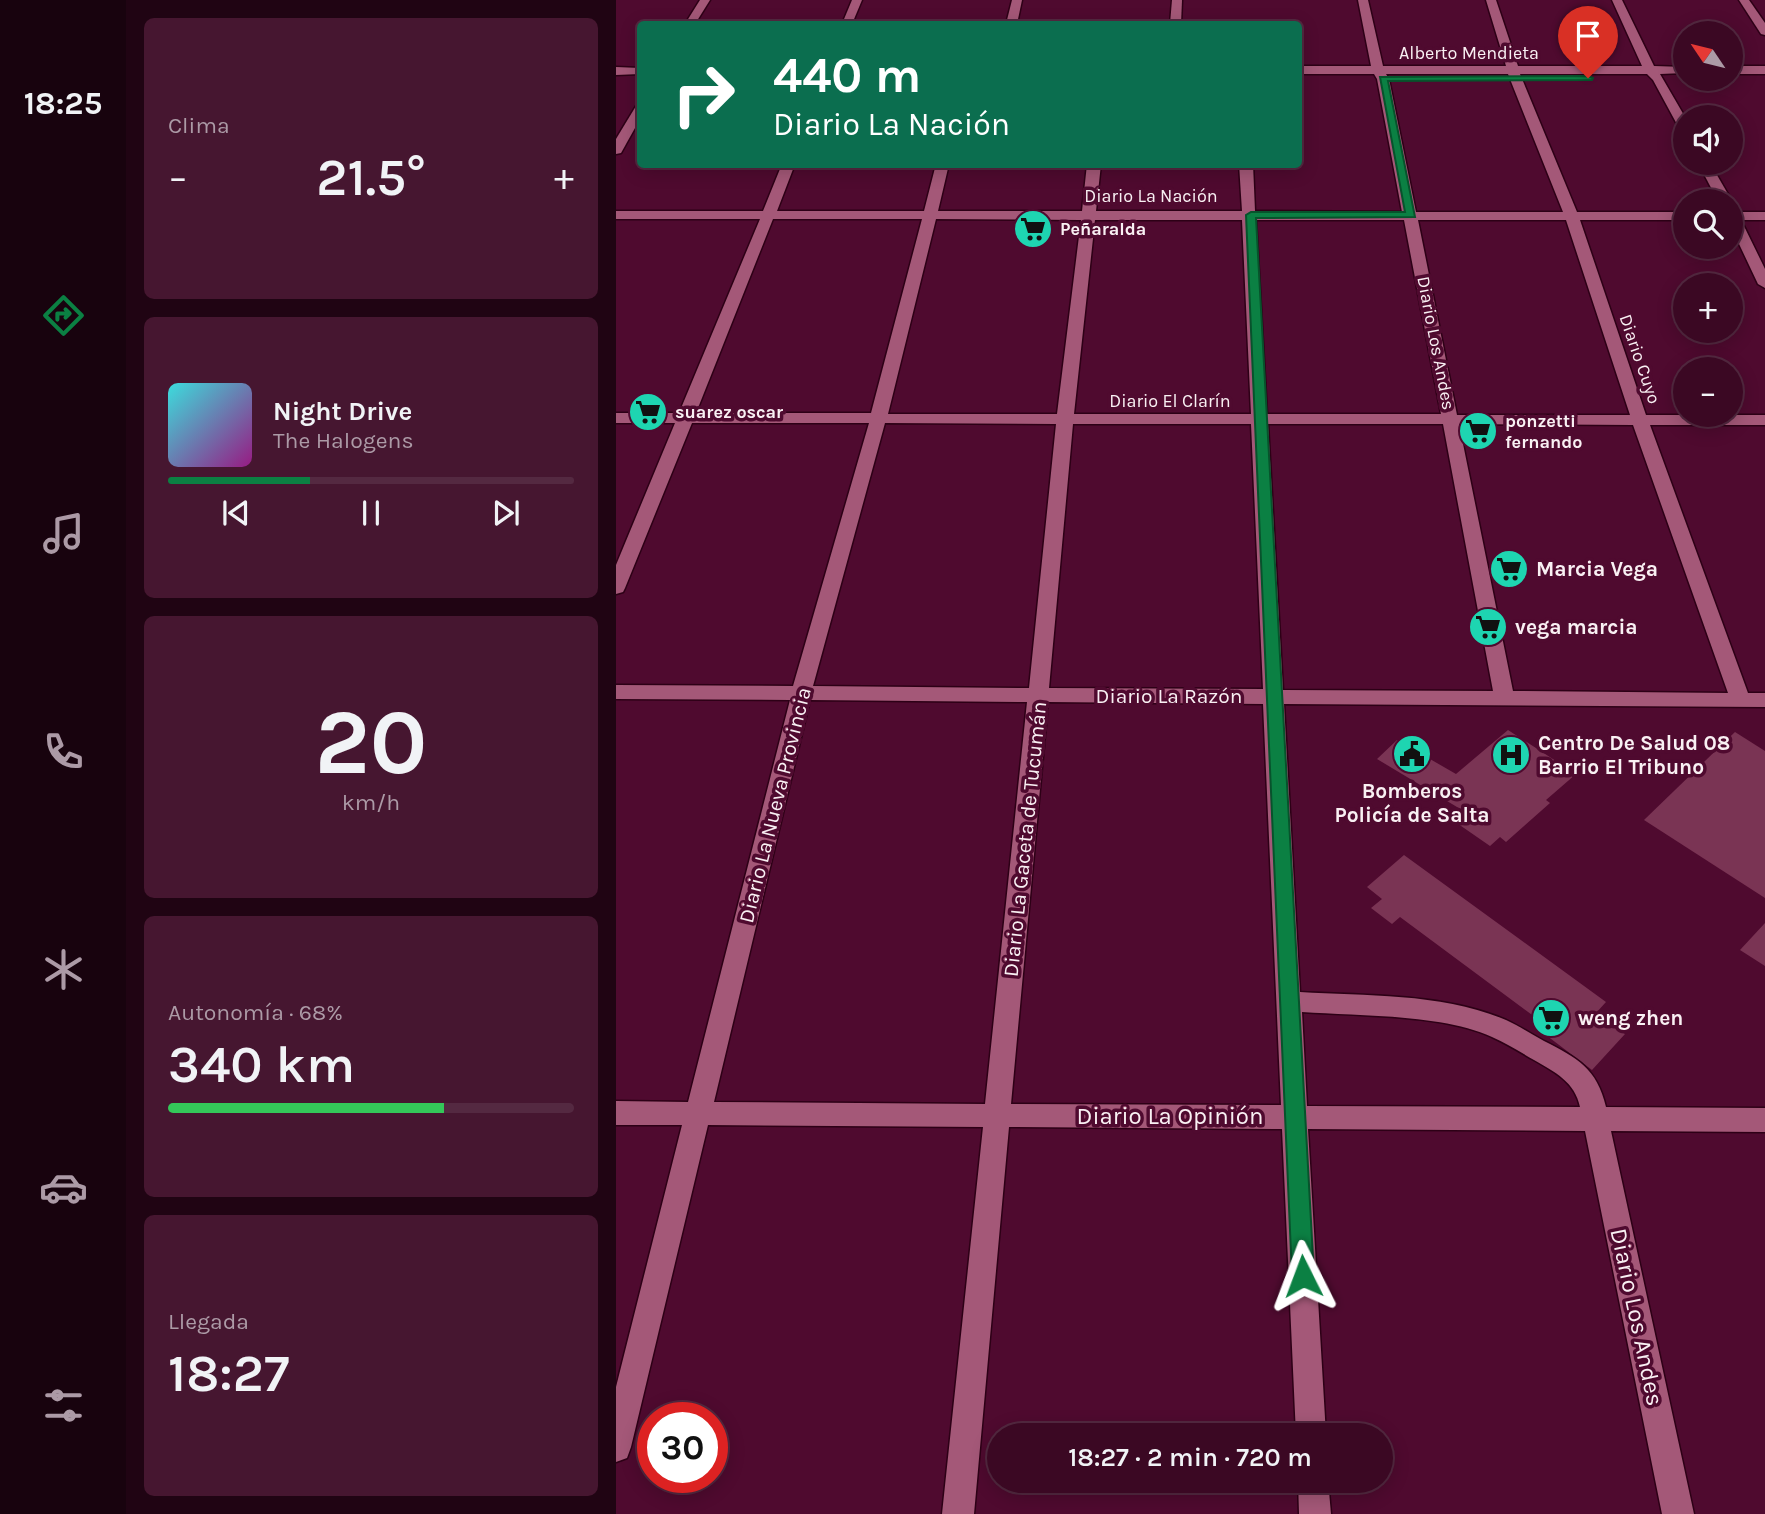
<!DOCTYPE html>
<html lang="es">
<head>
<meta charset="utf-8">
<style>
	:root { --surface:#3b0823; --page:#461630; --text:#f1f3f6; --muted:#ac9aa6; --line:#542941; --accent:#0b8043 }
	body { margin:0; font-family:Karla,sans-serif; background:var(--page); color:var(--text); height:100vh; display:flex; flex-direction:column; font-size:26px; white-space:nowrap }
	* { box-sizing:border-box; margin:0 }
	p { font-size:23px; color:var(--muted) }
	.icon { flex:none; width:38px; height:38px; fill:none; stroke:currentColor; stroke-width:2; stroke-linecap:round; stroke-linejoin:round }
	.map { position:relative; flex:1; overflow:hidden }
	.side { display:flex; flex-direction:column; gap:18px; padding:18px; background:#200413; width:490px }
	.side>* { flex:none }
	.guide { position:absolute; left:21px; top:21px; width:665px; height:147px; border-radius:7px; box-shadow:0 4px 18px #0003,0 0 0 2px var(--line); background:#0b6e4f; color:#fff; overflow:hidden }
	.needle { width:46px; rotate:305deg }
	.fabs { position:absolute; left:1057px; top:21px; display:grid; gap:14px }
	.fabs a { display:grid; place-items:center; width:70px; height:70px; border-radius:50%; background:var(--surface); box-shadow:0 4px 18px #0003,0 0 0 2px var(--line); font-size:35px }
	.speed { position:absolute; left:21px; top:1402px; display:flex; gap:14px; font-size:35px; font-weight:700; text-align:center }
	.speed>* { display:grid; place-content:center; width:91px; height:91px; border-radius:50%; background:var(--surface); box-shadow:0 4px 18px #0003,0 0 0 2px var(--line); line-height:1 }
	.speed .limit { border:10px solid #d22; background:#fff; color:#111 }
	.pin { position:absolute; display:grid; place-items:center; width:60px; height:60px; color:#fff; margin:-72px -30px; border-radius:50% 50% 50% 0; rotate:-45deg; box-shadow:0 0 7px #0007 }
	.pin .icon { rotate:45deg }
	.me { position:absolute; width:77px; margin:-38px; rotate:357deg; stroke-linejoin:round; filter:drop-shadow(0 0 5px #0008) }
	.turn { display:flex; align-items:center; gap:24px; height:147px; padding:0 21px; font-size:32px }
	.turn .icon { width:91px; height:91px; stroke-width:2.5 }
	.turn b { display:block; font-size:49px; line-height:60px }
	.big { font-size:52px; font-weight:600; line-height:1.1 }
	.side .tile { flex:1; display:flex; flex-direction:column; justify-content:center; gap:10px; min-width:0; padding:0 24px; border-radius:10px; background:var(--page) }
	.side .dial { align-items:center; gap:0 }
	.dial b { font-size:91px; line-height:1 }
	.song { display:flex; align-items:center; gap:21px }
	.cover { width:84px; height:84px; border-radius:10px; background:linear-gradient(135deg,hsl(180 70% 55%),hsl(310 70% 35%)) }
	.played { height:7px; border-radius:4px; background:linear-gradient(90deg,var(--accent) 35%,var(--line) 35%) }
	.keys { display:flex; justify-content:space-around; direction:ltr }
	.heat { display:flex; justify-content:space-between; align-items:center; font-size:38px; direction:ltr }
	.charge { height:10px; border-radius:5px; background:linear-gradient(90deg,#34c759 68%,var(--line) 0) }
	.trip { position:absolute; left:371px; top:1423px; width:406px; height:70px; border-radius:35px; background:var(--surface); box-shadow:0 4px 18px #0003,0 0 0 2px var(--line); font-weight:600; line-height:70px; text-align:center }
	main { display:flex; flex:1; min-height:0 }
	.tab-bar { display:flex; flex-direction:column; width:126px; justify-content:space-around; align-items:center; background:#18030e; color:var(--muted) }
	.tab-bar .icon { width:49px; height:49px }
	.tab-bar .current { color:var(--accent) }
	.tab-bar b { font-size:32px; color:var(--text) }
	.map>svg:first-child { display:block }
	.building { fill:#7a3454 }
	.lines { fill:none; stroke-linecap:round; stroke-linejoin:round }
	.minor-casing { stroke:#2d0016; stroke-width:3 }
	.minor { fill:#a45878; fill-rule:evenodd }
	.route { fill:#0b8043; stroke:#07532c; stroke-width:2 }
	.labels { text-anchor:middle; stroke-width:7; stroke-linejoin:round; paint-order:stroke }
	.far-street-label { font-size:18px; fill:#f9f0f3; stroke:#4f0a2f }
	.far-poi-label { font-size:18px; font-weight:bold; fill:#f9f0f3; stroke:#4f0a2f; text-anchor:start }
	.poi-label { font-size:21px; font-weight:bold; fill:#f9f0f3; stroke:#4f0a2f; text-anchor:start }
	.street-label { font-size:21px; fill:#f9f0f3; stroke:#4f0a2f }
	.near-street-label { font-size:24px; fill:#f9f0f3; stroke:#4f0a2f }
</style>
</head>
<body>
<main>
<nav class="tab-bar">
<b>18:25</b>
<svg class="icon current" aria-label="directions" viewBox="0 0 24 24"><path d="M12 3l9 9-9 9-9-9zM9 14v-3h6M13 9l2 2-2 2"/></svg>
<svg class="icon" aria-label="music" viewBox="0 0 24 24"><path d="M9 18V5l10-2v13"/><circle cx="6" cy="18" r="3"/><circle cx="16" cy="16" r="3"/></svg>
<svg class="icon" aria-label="phone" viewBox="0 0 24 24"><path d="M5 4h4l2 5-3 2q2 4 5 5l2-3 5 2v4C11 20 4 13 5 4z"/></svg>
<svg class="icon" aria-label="climate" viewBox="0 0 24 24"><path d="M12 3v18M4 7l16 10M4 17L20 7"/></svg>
<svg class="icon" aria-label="car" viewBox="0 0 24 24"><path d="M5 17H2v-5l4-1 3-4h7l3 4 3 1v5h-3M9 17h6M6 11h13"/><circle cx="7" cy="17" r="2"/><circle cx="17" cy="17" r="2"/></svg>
<svg class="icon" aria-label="filters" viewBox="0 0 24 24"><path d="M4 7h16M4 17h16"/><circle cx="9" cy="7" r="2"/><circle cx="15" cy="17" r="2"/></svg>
</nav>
<section class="side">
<div class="tile"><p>Clima</p>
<div class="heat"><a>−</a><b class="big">21.5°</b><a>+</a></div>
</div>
<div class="tile">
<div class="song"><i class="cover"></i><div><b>Night Drive</b><p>The Halogens</p></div></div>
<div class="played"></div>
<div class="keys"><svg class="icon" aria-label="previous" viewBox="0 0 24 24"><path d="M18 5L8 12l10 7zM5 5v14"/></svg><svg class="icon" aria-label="pause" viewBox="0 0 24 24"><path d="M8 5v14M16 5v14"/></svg><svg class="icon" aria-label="next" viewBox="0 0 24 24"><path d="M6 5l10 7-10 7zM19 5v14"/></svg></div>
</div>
<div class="tile dial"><b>20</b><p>km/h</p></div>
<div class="tile"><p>Autonomía · 68%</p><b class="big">340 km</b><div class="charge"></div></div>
<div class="tile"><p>Llegada</p><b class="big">18:27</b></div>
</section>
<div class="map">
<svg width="1149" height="1514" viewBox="0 0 1149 1514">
	<rect width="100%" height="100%" fill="#4f0a2f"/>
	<!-- building -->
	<g class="building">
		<polygon points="892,730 960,774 930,800 934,803 890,842 884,837 874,846 835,819 846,810 761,759 781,740 840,774"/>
		<polygon points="1119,732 1149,751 1149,898 1028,820"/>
		<polygon points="788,855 990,1002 980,1013 1009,1034 976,1070 922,1029 927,1023 784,917 776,924 755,908 766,899 751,887"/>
		<polygon points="1149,923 1149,966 1124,950"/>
	</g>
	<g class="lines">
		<defs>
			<g id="minor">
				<polygon points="84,0 94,0 79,24 69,24"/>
				<polygon points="236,0 246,0 236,24 226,24"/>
				<polygon points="396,0 406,0 401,24 390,24"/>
				<polygon points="556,0 566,0 565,24 554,24"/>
				<path d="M 742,0 L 752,0 L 767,66 L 890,66 L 870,0 L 880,0 L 902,66 L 1026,66 L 996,0 L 1006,0 L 1038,66 L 1069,67 L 1069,73 L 1044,74 L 1069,117 L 1069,132 L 1063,128 L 1037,80 L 1031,74 L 904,74 L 961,212 L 1069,212 L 1069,220 L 964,220 L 1030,415 L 1149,415 L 1149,425 L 1034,425 L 1132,693 L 1149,693 L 1149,707 L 668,704 L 684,992 C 751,996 827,993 890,1020 C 903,1026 915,1034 928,1041 C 961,1058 981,1068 990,1107 L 1149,1108 L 1149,1132 L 995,1131 L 1078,1514 L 1046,1514 L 969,1131 L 692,1129 L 710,1435 L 680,1435 L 666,1129 L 393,1127 L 358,1514 L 326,1514 L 367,1127 L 92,1125 L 15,1447 L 11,1458 L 0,1462 L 0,1387 L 66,1125 L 0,1125 L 0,1101 L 72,1102 L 174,700 L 0,699 L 0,685 L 177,686 L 253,423 L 76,423 L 9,588 L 7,592 L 0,594 L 0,565 L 59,423 L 0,423 L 0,413 L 63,413 L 144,219 L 0,219 L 0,211 L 147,211 L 166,164 L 179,164 L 161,211 L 308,211 L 320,164 L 333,164 L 322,211 L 466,211 L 471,164 L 485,164 L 480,211 L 626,211 L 623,164 L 637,164 L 639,211 L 786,212 L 761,79 L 758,74 L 682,74 L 682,66 L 755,66 ZM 770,74 L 892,74 L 947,212 L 800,212 L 773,79 ZM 157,219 L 306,219 L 255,413 L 80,413 ZM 320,219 L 465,220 L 441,414 L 272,414 ZM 479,220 L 626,220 L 635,414 L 458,414 ZM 640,220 L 788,220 L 825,414 L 651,414 ZM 802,220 L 950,220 L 1014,415 L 841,415 ZM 269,423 L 440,424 L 413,688 L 197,686 ZM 457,424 L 635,424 L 647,689 L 433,688 ZM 652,424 L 827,424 L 877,691 L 667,690 ZM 843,424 L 1017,425 L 1112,693 L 897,691 ZM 194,700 L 411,702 L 369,1104 L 98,1102 ZM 432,702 L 647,704 L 665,1105 L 395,1104 ZM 686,1012 C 741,1016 826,1014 876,1037 C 890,1043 904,1052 918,1060 C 939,1072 959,1082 964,1107 L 691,1106 Z"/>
				<polygon points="1123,0 1133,0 1149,23 1149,35 1145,34"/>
				<rect x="1115" y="66" width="34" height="8"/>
				<polygon points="0,67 24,68 24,74 0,75"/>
				<polygon points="24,105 24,119 5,153 0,154 0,139 20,106"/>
				<polygon points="1082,163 1094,163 1116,201 1115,203 1102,201"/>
				<polygon points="1115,209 1121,212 1149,212 1149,220 1125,220 1149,269 1149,288 1142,284 1115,227"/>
				<polygon points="682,1480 712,1480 715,1514 683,1514"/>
			</g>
		</defs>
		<!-- minor casing -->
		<use href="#minor" class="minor-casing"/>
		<!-- minor -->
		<use href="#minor" class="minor"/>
	</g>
	<!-- route -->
	<polygon class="route" points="972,76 977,78 976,80 772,81 799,217 640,218 698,1276 695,1283 687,1286 680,1283 676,1276 630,215 635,212 789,212 764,77"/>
	<!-- icons -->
	<defs>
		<symbol id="supermarket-disc" viewBox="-11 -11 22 22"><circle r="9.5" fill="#1ed5b1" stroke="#4f0a2f"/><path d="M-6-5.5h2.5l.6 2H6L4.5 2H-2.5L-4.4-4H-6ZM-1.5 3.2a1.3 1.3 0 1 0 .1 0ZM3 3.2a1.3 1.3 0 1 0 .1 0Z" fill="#111"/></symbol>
		<symbol id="civic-disc" viewBox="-11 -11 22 22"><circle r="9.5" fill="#1ed5b1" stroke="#4f0a2f"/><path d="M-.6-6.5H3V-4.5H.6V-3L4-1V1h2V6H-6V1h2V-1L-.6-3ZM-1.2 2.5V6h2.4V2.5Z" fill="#111"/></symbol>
		<symbol id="hospital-disc" viewBox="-11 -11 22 22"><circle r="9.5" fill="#1ed5b1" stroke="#4f0a2f"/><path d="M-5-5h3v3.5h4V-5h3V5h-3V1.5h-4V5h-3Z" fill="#111"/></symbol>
	</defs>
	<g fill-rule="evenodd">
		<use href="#supermarket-disc" x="395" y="207" width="44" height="44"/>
		<use href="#supermarket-disc" x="10" y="390" width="44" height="44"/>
		<use href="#supermarket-disc" x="840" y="409" width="44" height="44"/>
		<use href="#supermarket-disc" x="871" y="547" width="44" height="44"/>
		<use href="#supermarket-disc" x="850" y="605" width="44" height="44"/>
		<use href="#civic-disc" x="774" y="732" width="44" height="44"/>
		<use href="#hospital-disc" x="873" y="733" width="44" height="44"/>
		<use href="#supermarket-disc" x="913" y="996" width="44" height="44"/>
	</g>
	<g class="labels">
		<!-- far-street labels -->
		<g class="far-street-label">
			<text x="853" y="59">Alberto Mendieta</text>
			<text x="535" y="202">Diario La Nación</text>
			<text transform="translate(820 343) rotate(79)" y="6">Diario Los Andes</text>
			<text transform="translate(1024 359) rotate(71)" y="6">Diario Cuyo</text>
			<text x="554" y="407">Diario El Clarín</text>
		</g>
		<!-- far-poi labels -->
		<g class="far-poi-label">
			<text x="444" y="235">Peñaralda</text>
			<text x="59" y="418">suarez oscar</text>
			<text x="889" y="427">ponzetti<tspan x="889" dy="21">fernando</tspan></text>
		</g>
		<!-- poi labels -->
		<g class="poi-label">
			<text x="920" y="576">Marcia Vega</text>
			<text x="899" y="634">vega marcia</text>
			<text x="922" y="750">Centro De Salud 08<tspan x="922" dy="24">Barrio El Tribuno</tspan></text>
			<text x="796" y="798" text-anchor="middle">Bomberos<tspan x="796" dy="24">Policía de Salta</tspan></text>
			<text x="962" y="1025">weng zhen</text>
		</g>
		<!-- street labels -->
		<g class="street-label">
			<text x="553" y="703">Diario La Razón</text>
			<text transform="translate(159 805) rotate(-76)" y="7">Diario La Nueva Provincia</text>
			<text transform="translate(409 839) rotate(-84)" y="7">Diario La Gaceta de Tucumán</text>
		</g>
		<!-- near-street labels -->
		<g class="near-street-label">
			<text x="554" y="1124">Diario La Opinión</text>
			<text transform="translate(1021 1317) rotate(78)" y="8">Diario Los Andes</text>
		</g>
	</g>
</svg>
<div class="fabs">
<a><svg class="needle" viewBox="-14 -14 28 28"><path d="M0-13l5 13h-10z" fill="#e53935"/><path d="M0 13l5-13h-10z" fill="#ac9aa6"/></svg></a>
<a><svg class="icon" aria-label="sound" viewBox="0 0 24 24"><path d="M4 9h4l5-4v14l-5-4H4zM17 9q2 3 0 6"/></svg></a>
<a><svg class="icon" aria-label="search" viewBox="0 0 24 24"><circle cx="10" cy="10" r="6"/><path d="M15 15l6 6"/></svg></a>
<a>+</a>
<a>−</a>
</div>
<div class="speed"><div class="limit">30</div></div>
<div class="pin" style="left:972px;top:78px;background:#d93025"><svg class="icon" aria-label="arrive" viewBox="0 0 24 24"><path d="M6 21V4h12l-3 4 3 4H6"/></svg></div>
<svg class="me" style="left:687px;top:1276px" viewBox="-20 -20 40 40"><path d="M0-17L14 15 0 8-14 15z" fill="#0b8043" stroke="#fff" stroke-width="4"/></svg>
<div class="trip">18:27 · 2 min · 720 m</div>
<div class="guide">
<div class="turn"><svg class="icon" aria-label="right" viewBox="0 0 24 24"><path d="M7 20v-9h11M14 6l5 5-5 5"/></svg><div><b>440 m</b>Diario La Nación</div></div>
</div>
</div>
</main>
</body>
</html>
